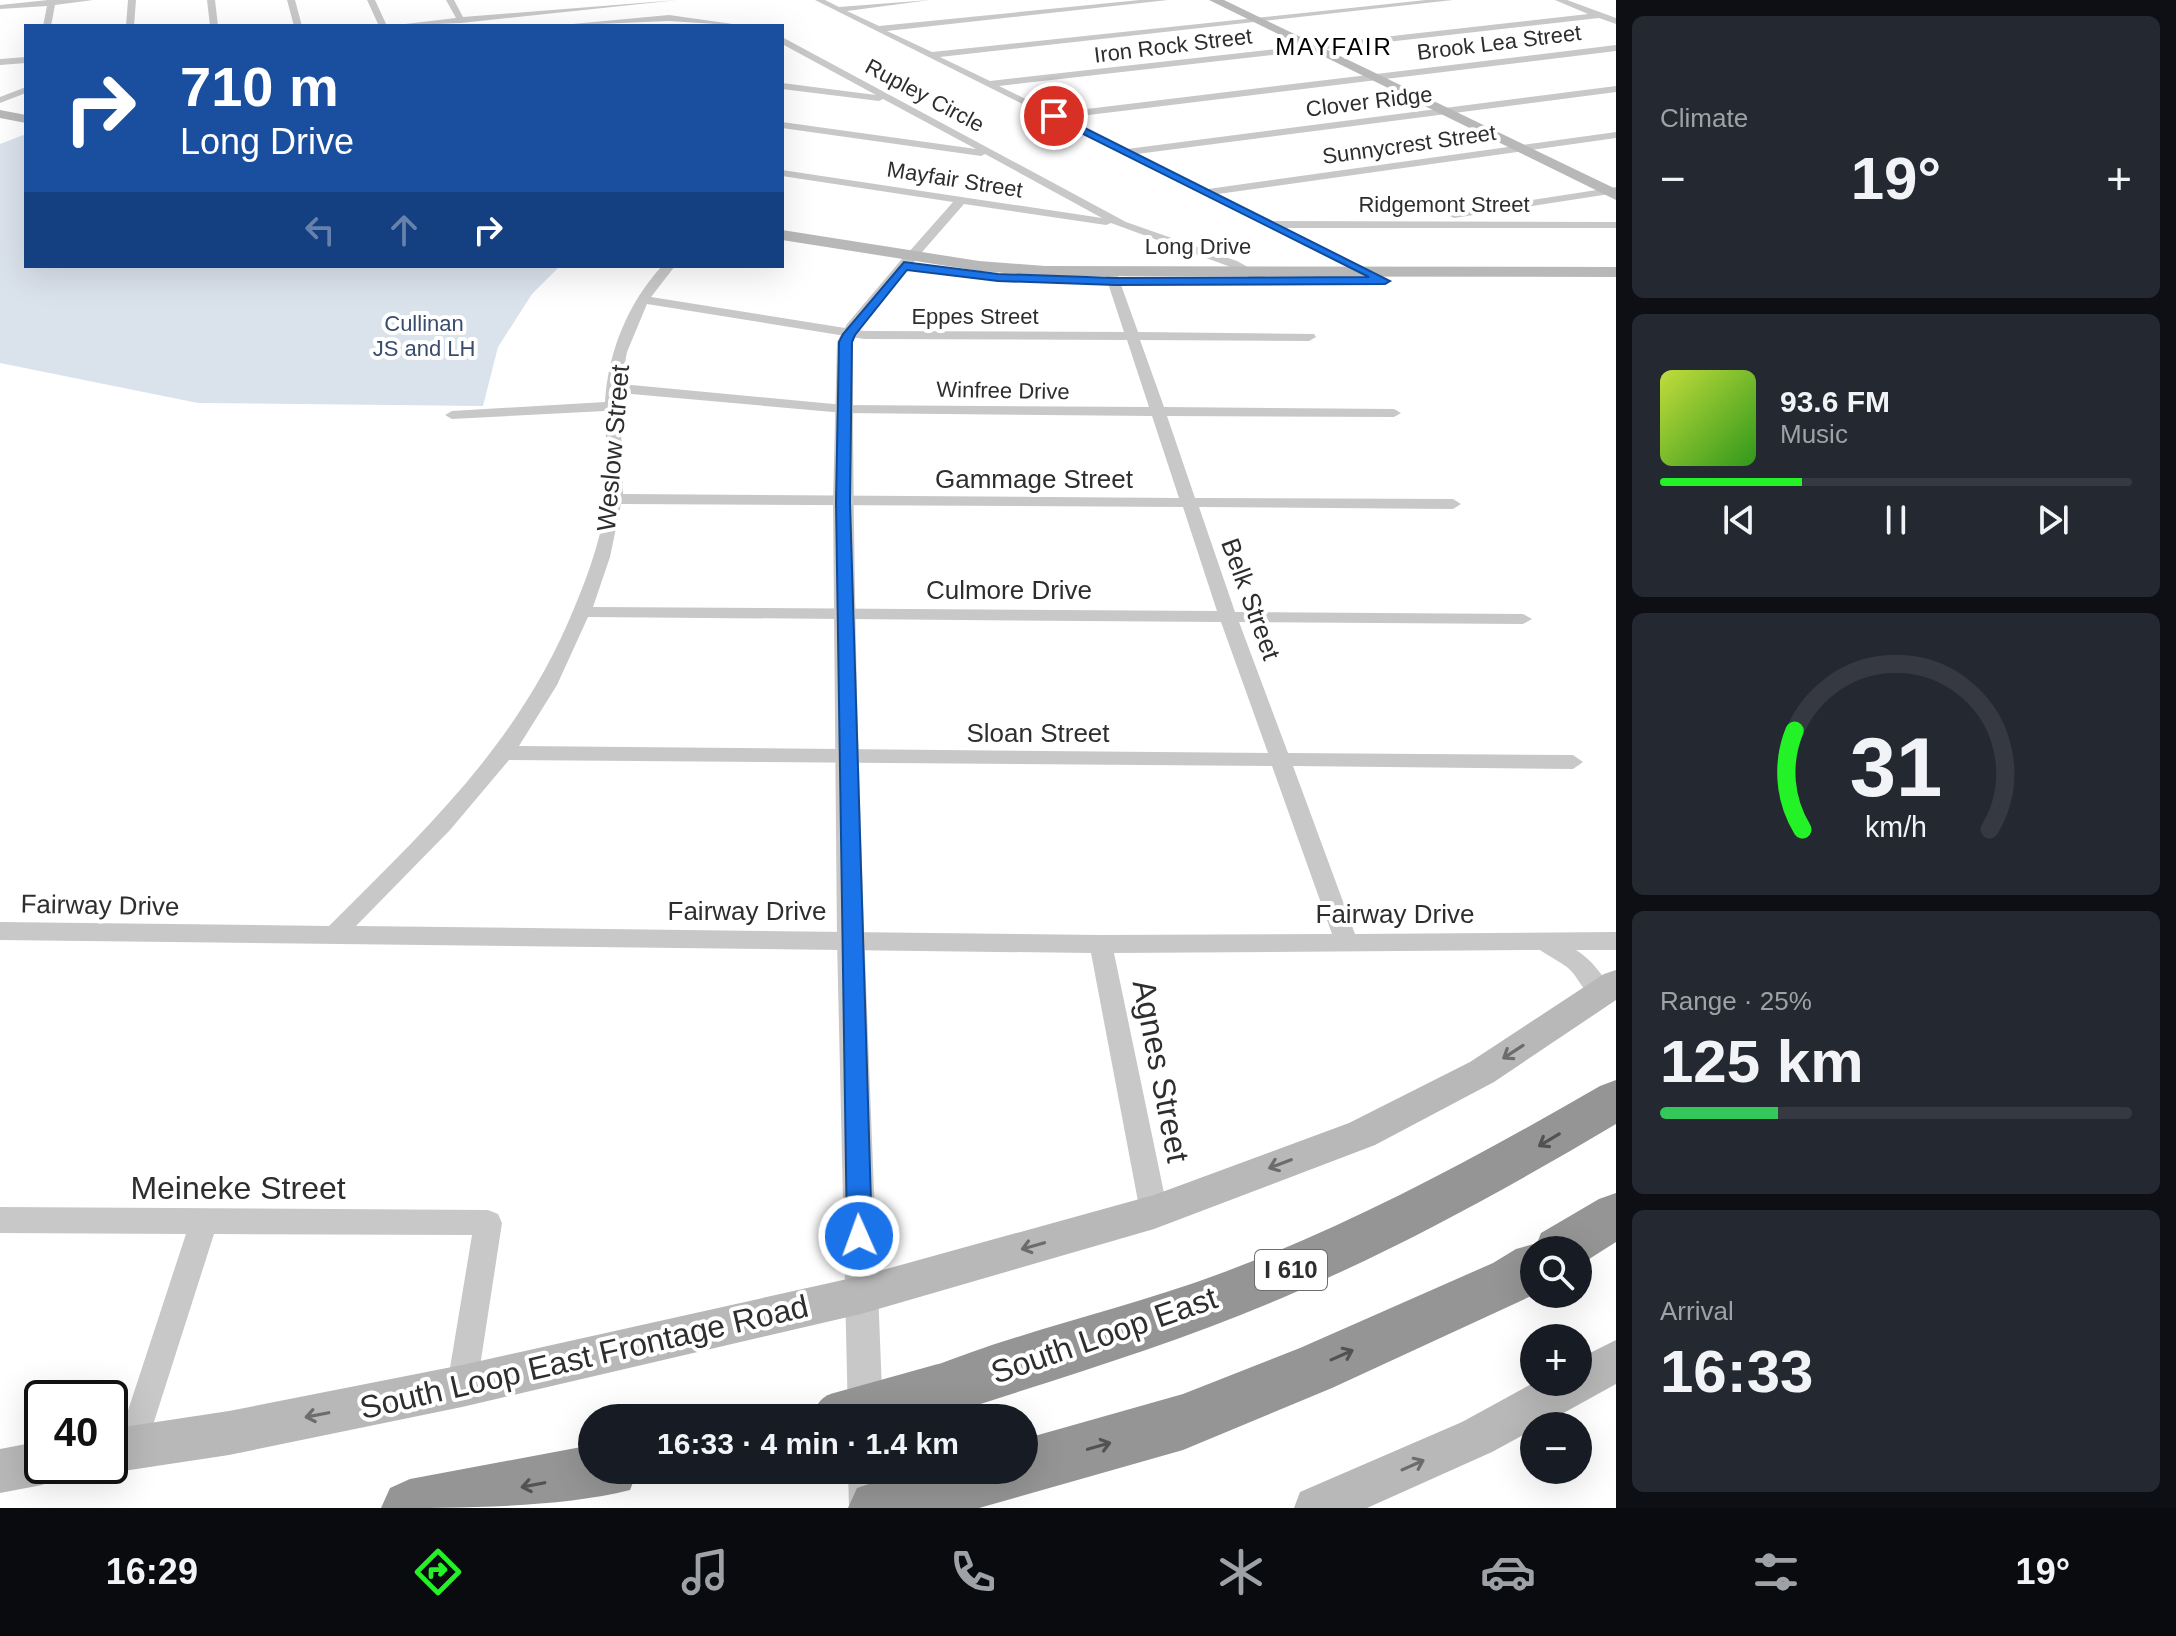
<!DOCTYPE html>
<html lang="en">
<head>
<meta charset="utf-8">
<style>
	:root { --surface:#171b24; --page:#242831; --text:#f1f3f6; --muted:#9ea1a6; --line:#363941; --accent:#23f227 }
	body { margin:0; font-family:Arial,sans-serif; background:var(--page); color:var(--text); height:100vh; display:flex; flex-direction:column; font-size:30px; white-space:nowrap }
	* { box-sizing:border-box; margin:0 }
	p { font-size:26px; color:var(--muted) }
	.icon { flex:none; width:44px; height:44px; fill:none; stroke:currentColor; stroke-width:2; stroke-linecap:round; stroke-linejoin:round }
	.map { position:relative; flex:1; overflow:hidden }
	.side { display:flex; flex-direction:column; gap:16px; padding:16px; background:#0d0f14; width:560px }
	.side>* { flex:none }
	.hud { position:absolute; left:24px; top:24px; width:760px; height:244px; border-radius:0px; box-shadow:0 8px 32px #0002; background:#1a4fa0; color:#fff; overflow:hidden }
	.buttons { position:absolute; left:1520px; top:1236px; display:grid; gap:16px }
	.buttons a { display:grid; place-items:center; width:72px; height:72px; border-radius:50%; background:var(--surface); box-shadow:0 8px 32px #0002; font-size:40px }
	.speed { position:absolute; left:24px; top:1380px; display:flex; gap:16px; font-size:40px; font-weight:700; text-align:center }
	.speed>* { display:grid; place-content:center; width:104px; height:104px; border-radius:50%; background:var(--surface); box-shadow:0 8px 32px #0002; line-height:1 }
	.speed .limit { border:4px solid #111; border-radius:12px; background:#fff; color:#111 }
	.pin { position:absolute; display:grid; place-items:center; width:68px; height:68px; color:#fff; margin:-34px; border:4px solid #fff; border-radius:50%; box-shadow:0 2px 8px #0007 }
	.me { position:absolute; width:88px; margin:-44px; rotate:358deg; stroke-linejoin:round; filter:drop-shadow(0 0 6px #0008) }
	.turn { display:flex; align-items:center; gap:28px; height:168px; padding:0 24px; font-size:36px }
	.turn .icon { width:104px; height:104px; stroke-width:2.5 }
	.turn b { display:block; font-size:56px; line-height:68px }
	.lanes { display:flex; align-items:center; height:76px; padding:0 24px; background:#0003; justify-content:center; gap:40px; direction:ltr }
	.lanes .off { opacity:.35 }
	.big { font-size:60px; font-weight:700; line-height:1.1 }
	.side .card { flex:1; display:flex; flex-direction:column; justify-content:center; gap:12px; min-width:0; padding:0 28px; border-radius:12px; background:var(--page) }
	.side .dial { align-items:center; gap:0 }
	.dial svg { height:208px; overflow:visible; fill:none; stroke:var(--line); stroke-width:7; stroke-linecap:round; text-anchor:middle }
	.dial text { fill:var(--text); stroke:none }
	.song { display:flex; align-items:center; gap:24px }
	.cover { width:96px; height:96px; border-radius:12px; background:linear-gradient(135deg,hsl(70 70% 55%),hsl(110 70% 35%)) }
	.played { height:8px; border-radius:4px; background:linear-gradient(90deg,var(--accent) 30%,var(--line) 30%) }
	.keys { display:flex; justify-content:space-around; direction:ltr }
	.heat { display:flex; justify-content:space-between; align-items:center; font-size:44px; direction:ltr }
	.charge { height:12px; border-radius:6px; background:linear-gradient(90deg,#34c759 25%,var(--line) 0) }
	.trip { position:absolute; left:578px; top:1404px; width:460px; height:80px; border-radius:40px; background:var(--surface); box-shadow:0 8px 32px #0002; font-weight:700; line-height:80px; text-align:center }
	.tabs { display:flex; height:128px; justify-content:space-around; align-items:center; background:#090b0e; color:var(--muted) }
	.tabs .icon { width:56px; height:56px }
	.tabs .active { color:var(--accent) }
	.tabs b { font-size:36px; color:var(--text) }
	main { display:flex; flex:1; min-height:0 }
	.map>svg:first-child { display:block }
	.green { fill:#dae2ec }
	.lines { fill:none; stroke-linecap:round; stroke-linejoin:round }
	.minor { fill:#c8c8c8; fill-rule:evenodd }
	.tertiary { fill:#c8c8c8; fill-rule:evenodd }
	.secondary { fill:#b8b8b8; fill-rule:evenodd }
	.motorway { fill:#959595; fill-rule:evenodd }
	.motorway-bridge { stroke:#959595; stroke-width:51 }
	.oneway { stroke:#6c6c6c }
	.oneway2 { stroke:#525252 }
	.route { fill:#1a73e8; stroke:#114b97; stroke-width:2 }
	.labels { text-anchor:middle; stroke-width:8; stroke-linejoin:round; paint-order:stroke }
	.far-street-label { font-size:22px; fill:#2e2e2e; stroke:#fff }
	.far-park-label { font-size:22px; fill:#384c6d; stroke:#fff }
	.far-neighbourhood-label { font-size:24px; letter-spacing:2px; fill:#000; stroke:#fff }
	.shield { fill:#fff; stroke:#6d6d6d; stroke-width:2 }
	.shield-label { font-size:24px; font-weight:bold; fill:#2e2e2e }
	.street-label { font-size:26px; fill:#2e2e2e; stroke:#fff }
	.near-street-label { font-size:32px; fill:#2e2e2e; stroke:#fff }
</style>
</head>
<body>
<main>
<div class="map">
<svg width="1616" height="1508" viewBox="0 0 1616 1508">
	<rect width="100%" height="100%" fill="#fff"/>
	<!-- green -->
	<polygon class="green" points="26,134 26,266 560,266 532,294 498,347 483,406 198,403 0,363 0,144"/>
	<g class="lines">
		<!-- minor -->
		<g class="minor">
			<polygon points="48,0 93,0 55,5 51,26 43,26 47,6 0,9 0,5"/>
			<polygon points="128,0 136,0 134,26 126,26"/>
			<polygon points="207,0 215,0 218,26 210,26"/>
			<polygon points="287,0 295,0 302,26 294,26"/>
			<polygon points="367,0 375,0 387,26 379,26"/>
			<polygon points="446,0 454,0 463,17 678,0 461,23 388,26 456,18"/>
			<polygon points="815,0 825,0 839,7 930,0 847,11 879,26 1140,0 1168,0 887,31 932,52 1426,0 1453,0 940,57 990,81 1588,14 1555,0 1567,0 1616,18 1616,24 1599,18 999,86 1054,113 1616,45 1616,51 1064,118 1127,149 1616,86 1616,92 1137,154 1208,189 1616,132 1616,138 1218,194 1273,221 1616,222 1616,228 1286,228 1391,281 1381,284"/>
			<polygon points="669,15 747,26 669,21 551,26"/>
			<polygon points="782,37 1126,222 1237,261 1273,281 1263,284 1228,266 1111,223 1106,225 964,204 916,259 908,259 908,253 953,202 782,176 782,170 1102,218 985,154 981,156 782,128 782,122 976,149 883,99 879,101 782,89 782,83 876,95 782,44"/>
			<polygon points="26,57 26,63 0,65 0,59"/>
			<polygon points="26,87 26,93 0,103 0,97"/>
			<polygon points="1616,187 1616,193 1454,218 1448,215 1454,212"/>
			<path d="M 662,266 L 675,266 L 651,297 L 864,331 L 1124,332 L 1104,271 L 1110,267 L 1116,271 L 1138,332 L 1314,334 L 1316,337 L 1309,341 L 1140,340 L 1164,407 L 1394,409 L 1401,413 L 1394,417 L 1167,416 L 1195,498 L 1453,499 L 1461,504 L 1453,509 L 1199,507 L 1235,612 L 1523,614 L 1532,619 L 1523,624 L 1239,622 L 1288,753 L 1573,755 L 1583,762 L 1573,769 L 1293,766 L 1355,934 L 1616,932 L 1616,950 L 1576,950 C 1591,959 1605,977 1613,993 L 1609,1000 C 1587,1007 1582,979 1567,967 C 1559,961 1548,956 1540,950 L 1114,953 L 1168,1212 L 1164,1221 L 1154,1224 L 1144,1221 L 1140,1212 L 1091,953 L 0,940 L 0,922 L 329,926 C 430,825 520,742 575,606 C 589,573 601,538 606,502 C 610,472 605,441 605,411 L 452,419 L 445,415 L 452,411 L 605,402 C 608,352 628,303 662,266 ZM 647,304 L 864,339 L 1127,340 L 1149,407 L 844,405 L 621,384 L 627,352 ZM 620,393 L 844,413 L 1152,416 L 1179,498 L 623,494 ZM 621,504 L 1183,507 L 1217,611 L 593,607 L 610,557 ZM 588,617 L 1221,622 L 1268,753 L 519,746 L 557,685 ZM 509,760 L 1272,766 L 1332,934 L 1101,935 L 356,926 L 450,830 Z"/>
			<polygon points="0,1207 488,1210 498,1214 502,1223 477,1386 473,1397 462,1401 451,1397 447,1386 472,1235 214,1234 146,1447 142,1458 131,1462 120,1458 116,1447 186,1234 0,1233"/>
		</g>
		<!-- tertiary -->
		<g class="tertiary">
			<path d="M 912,252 L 919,256 L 860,328 L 853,342 C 852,700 869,1058 883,1416 L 848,1418 L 837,940 L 833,502 L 837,342 L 847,324 L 907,253 Z"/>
			<polygon points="848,1470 886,1470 887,1508 849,1508"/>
		</g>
		<!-- secondary -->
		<g class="secondary">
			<polygon points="1209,0 1224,0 1616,189 1616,200"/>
			<polygon points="0,110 26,115 26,123 0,118"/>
			<polygon points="782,230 979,261 1045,266 1616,267 1616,277 1045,276 979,271 782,240"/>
			<polygon points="1616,970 1616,1000 1494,1082 1375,1145 1154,1229 861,1314 462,1407 229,1455 110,1473 95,1466 110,1466 110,1429 229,1411 462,1365 861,1276 1154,1195 1349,1123 1470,1062 1604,974"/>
			<polygon points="1616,1340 1616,1384 1540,1426 1534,1426 1534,1429 1492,1452 1367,1508 1294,1508 1300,1492 1462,1422 1535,1382 1578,1382 1578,1359"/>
			<polygon points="42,1441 42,1466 63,1466 57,1478 42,1485 0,1493 0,1449"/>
		</g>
		<!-- motorway -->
		<g class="motorway">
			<path d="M 1616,1080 L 1616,1124 C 1508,1188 1398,1249 1282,1298 C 1172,1345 1057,1379 943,1416 L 924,1408 L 916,1389 L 924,1370 C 1019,1331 1122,1310 1219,1274 C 1352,1225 1477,1157 1600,1086 Z"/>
			<polygon points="1616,1193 1616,1242 1578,1266 1578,1250 1534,1250 1534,1294 1529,1297 1332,1388 1183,1450 979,1508 848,1508 857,1488 911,1470 1024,1470 1024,1439 1183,1394 1300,1348 1493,1263 1516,1249 1537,1243 1541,1233 1599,1199"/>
			<path d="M 592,1445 L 592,1470 L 638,1470 L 630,1490 C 559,1508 458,1508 381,1508 L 390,1488 L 410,1479 Z"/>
		</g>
		<!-- motorway-bridge -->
		<polyline class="motorway-bridge" points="839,1418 943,1389"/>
	</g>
	<!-- one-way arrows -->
	<defs><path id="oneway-shaft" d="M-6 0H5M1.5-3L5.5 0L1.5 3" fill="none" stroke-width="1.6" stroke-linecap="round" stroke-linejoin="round" transform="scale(2)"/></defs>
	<g class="oneway">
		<use href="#oneway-shaft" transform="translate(1513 1052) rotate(147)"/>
		<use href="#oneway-shaft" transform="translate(1280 1164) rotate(159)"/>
		<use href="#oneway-shaft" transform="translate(1033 1246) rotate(164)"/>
		<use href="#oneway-shaft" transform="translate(317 1415) rotate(169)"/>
		<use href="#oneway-shaft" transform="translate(1413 1465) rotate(-24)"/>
	</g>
	<g class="oneway2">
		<use href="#oneway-shaft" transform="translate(1549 1140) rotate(149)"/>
		<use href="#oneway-shaft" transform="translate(1342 1355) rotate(-24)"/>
		<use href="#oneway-shaft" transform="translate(1099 1446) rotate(-16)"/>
		<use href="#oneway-shaft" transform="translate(533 1485) rotate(169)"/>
	</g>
	<!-- route -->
	<polygon class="route" points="1051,114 1057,114 1390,281 1385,284 1115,285 998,281 907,270 855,335 852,342 850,502 872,1236 868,1244 859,1247 850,1244 847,1236 836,502 839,342 843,334 904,262 998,274 1115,278 1369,277 1051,118"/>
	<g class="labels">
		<!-- far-street labels -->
		<g class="far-street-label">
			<text transform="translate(1499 42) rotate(-7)" y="8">Brook Lea Street</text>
			<text transform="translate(1173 45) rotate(-7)" y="8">Iron Rock Street</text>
			<text transform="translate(925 95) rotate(28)" y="8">Rupley Circle</text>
			<text transform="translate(1369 101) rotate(-7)" y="8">Clover Ridge</text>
			<text transform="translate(1409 144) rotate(-8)" y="8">Sunnycrest Street</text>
			<text transform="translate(955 179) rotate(9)" y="8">Mayfair Street</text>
			<text x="1444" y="212">Ridgemont Street</text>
			<text x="1198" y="254">Long Drive</text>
			<text x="975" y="324">Eppes Street</text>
			<text transform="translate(1003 390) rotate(1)" y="8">Winfree Drive</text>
		</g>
		<!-- far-park labels -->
		<g class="far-park-label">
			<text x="424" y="331">Cullinan<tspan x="424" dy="25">JS and LH</tspan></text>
		</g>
		<!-- far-neighbourhood labels -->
		<g class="far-neighbourhood-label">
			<text x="1334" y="55">MAYFAIR</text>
		</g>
		<!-- shield labels -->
		<rect class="shield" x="1255" y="1250" width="72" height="40" rx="6"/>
		<g class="shield-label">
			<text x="1291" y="1278">I 610</text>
		</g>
		<!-- street labels -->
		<g class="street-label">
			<text transform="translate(613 448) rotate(-85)" y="9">Weslow Street</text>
			<text x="1034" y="488">Gammage Street</text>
			<text x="1009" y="599">Culmore Drive</text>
			<text transform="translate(1251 599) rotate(70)" y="9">Belk Street</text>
			<text x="1038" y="742">Sloan Street</text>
			<text transform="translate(100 905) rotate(1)" y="9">Fairway Drive</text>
			<text x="747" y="920">Fairway Drive</text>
			<text x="1395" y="923">Fairway Drive</text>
		</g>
		<!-- near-street labels -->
		<g class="near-street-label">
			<text transform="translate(1161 1071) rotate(79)" y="11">Agnes Street</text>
			<text x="238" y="1199">Meineke Street</text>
			<text transform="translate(1104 1335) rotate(-19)" y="11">South Loop East</text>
			<text transform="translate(584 1357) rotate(-13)" y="11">South Loop East Frontage Road</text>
		</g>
	</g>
</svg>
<div class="buttons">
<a><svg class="icon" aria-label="search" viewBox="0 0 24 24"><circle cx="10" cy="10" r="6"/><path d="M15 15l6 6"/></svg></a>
<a>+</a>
<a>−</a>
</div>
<div class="speed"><div class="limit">40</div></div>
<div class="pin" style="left:1054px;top:116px;background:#d93025"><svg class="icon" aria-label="arrive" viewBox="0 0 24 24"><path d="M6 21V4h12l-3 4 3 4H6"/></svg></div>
<svg class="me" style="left:859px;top:1236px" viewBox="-20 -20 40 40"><circle r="17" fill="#1a73e8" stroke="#fff" stroke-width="3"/><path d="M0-11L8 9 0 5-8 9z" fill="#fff"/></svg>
<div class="trip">16:33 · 4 min · 1.4 km</div>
<div class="hud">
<div class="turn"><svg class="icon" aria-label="right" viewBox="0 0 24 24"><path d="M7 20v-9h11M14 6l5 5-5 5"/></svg><div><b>710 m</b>Long Drive</div></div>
<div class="lanes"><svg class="icon off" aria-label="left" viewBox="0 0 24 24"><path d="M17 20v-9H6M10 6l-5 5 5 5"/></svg><svg class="icon off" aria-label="ahead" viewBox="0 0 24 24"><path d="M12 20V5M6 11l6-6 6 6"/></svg><svg class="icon" aria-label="right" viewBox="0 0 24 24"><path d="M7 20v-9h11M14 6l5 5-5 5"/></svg></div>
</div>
</div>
<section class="side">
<div class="card"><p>Climate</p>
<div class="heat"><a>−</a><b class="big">19°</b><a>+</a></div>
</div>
<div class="card">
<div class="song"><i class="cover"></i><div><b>93.6 FM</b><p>Music</p></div></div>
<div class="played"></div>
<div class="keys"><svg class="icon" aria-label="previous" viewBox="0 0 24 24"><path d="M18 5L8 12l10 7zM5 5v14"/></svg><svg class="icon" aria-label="pause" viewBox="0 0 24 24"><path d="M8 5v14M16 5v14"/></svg><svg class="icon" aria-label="next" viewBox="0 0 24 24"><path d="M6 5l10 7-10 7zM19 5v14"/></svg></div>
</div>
<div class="card dial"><svg viewBox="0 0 100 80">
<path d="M14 69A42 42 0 1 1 86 69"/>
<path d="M14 69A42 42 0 0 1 11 31" stroke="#23f227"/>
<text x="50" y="56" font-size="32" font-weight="700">31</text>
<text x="50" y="72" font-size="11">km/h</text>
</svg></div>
<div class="card"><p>Range · 25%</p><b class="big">125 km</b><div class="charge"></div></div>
<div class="card"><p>Arrival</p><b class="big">16:33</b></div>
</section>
</main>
<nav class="tabs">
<b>16:29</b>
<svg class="icon active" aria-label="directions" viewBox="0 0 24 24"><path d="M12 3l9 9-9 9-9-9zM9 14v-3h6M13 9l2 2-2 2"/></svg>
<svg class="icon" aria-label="music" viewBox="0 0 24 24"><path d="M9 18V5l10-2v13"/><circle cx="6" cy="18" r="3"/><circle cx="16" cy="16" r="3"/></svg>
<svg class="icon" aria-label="phone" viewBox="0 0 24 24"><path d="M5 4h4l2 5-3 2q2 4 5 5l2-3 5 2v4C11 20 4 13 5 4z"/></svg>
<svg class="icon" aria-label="climate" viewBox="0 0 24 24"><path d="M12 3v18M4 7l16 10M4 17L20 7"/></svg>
<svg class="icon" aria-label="car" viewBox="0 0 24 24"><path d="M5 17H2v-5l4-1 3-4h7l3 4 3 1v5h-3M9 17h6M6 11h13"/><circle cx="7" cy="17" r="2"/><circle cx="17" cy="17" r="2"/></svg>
<svg class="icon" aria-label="filters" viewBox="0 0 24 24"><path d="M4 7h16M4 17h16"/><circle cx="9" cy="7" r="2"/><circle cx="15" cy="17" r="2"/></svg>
<b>19°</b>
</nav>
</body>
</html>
